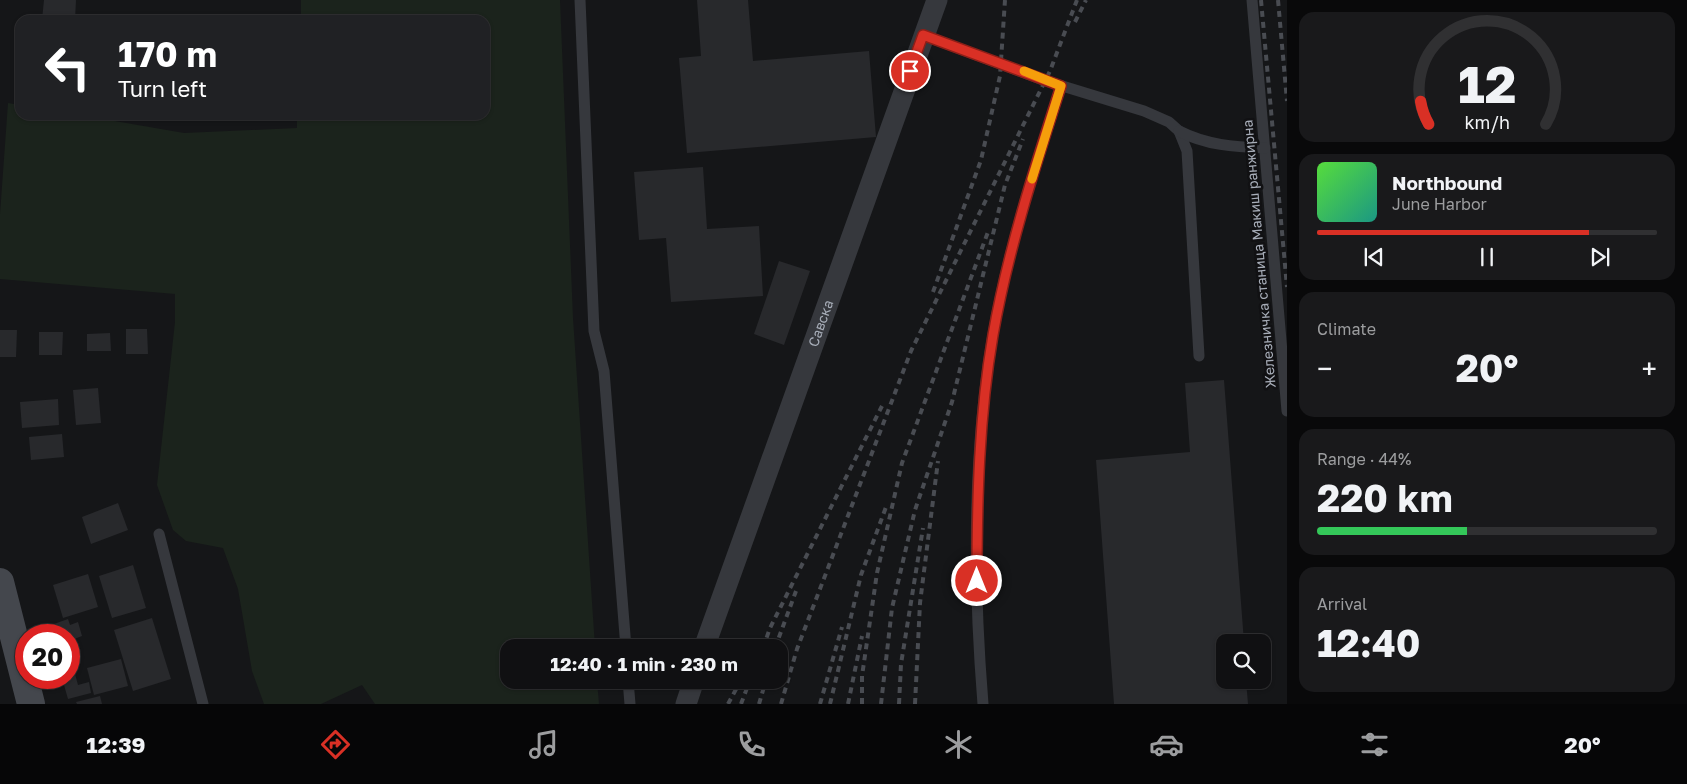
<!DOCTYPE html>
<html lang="en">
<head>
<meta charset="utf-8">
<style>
	:root { --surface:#101012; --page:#19191b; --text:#f1f3f6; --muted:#9c9d9f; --line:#303032; --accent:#d93025 }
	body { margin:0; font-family:"Golos Text",sans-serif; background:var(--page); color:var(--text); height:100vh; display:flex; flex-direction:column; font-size:19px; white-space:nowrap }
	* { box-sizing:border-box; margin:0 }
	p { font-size:16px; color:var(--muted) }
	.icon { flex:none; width:28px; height:28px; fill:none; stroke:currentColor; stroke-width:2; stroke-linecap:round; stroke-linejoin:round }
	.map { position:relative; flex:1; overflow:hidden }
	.details { display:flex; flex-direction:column; gap:12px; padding:12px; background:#09090a; width:400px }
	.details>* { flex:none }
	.guide { position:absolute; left:15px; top:15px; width:475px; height:105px; border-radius:15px; box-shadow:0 1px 4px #0004,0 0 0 1px var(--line); background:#202124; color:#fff; overflow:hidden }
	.buttons { position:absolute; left:1216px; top:634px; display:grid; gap:10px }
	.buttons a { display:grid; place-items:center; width:55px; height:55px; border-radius:10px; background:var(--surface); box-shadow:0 1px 4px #0004,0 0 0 1px var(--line); font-size:25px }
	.speed { position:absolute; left:15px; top:624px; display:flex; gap:10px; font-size:25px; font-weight:700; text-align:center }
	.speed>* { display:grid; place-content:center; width:65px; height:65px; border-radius:50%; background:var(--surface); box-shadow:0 1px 4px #0004,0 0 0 1px var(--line); line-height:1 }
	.speed .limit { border:8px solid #d22; background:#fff; color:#111 }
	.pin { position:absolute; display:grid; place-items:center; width:42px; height:42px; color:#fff; margin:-21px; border:2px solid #fff; border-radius:50%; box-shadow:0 1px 5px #0007 }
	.me { position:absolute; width:55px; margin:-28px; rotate:0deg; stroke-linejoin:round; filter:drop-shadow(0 0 4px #0008) }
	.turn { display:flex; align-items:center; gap:18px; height:105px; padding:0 20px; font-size:22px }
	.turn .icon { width:65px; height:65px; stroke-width:2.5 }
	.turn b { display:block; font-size:35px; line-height:42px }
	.big { font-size:38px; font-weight:700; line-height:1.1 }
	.details .tile { flex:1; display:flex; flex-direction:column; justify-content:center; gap:8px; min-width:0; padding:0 18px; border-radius:15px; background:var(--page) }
	.details .dial { align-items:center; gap:0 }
	.dial svg { height:130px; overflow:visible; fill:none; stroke:var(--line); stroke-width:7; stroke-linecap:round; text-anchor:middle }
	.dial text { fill:var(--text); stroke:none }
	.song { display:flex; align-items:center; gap:15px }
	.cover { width:60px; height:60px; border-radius:8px; background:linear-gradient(135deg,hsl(110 70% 55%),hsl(170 70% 35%)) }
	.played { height:5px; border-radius:2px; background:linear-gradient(90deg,var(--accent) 80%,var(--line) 80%) }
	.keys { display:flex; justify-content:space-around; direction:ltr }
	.heat { display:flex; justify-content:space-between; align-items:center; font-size:28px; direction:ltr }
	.charge { height:8px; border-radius:4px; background:linear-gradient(90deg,#34c759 44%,var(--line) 0) }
	.trip { position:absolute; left:500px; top:639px; width:288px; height:50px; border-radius:15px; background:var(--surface); box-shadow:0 1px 4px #0004,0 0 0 1px var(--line); font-weight:700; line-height:50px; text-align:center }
	.tabs { display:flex; height:80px; justify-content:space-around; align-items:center; background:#060607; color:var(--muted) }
	.tabs .icon { width:35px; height:35px }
	.tabs .current { color:var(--accent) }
	.tabs b { font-size:22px; color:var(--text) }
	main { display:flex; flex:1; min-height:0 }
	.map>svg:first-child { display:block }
	.green { fill:#1b231c }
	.building { fill:#28292c }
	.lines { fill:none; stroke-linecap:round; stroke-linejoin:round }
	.service { stroke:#36383d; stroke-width:11 }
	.minor { stroke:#36383d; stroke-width:21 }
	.secondary { stroke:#44474d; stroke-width:28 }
	.rail { stroke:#494c52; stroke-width:4; stroke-dasharray:6 5; stroke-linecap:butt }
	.route-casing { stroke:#8d1f18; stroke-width:12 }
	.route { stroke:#d93025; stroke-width:9 }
	.slow { stroke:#f59e0b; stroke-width:9 }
	.labels { text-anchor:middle; stroke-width:5; stroke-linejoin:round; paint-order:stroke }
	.street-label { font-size:14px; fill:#a7adb8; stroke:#111113 }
</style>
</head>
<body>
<main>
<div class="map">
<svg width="1287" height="704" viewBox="0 0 1287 704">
	<rect width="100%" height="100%" fill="#151618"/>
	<!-- green -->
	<polygon class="green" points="301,0 560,0 573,318 595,647 509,648 509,680 597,680 599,704 375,704 362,685 321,704 264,704 252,671 238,589 223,548 186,541 173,530 157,485 175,322 175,294 0,279 0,214 8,103 20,105 20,115 80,115 184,133 297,128 297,115 485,115 485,20 301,20"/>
	<!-- building -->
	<g class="building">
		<polygon points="44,0 76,0 75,20 42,20"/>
		<polygon points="697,0 748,0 753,61 869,51 876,137 687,153 679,58 701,56"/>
		<polygon points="703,167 707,229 759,226 763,296 671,302 666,238 639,240 634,172"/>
		<polygon points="779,261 810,271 784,345 754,334"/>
		<polygon points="126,329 147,329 148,354 126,354"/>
		<polygon points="0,330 17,330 16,357 0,357"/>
		<polygon points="39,332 63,332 62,355 39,355"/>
		<polygon points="110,333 111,351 87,351 87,334"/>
		<polygon points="1224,380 1244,642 1225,642 1225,680 1246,680 1248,704 1114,704 1096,460 1190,452 1185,383"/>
		<polygon points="98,388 101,423 76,425 73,390"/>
		<polygon points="58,399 59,425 22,428 20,402"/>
		<polygon points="62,434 64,457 31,460 29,437"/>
		<polygon points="118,503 128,530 91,544 82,517"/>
		<polygon points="133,565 146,608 112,618 99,576"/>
		<polygon points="88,574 98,607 63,618 53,585"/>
		<polygon points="152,618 171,679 133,691 114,630"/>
		<polygon points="68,619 70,625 78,622 82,636 69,641 69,635 48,635 47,632 53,630 51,625"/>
		<polygon points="121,659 128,686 94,695 87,668"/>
		<polygon points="75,674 78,685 89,682 91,693 68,699 62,678"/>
		<polygon points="100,696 102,704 77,704 76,702"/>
	</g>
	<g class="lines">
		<!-- service -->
		<g class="service">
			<polyline points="580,0 594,331 604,371 626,648"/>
			<polyline points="1252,0 1287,411"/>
			<polyline points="923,35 1046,81 1144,111 1169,122 1179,131 1187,151 1199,356"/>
			<path d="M 1179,131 C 1206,145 1234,147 1265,148"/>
			<polyline points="159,534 203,704"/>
			<polyline points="628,680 630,704"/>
			<path d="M 983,704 C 973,581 972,455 993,334 C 1008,249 1035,167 1061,86"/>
		</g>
		<!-- minor -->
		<g class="minor">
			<path id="s1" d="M 704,648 L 937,0"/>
			<polyline points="686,704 694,680"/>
		</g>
		<!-- secondary -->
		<polyline class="secondary" points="0,582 31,704"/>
		<!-- rail -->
		<g class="rail">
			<polyline points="1261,0 1287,287"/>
			<polyline points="1278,0 1287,101"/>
			<polyline points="1075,22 1086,0"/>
			<polyline points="933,292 981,160 1000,76 1005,0"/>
			<polyline points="763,648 770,628 882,406"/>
			<polyline points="775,648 796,591"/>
			<polyline points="728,704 741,680"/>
			<polyline points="741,704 750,680"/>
			<polyline points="759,704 766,680"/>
			<polyline points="781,704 797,649 911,351 1050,71 1077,0"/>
			<polyline points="820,704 842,627"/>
			<polyline points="830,704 861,575 886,507"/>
			<polyline points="848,704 862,636"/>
			<polyline points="862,704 862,676 877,573 902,463 988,232"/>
			<polyline points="881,704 892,608 915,510 952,402 1005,185 1023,139"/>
			<polyline points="899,704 901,664 923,528"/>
			<polyline points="915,704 920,603 938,461"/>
		</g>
	</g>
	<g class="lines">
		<defs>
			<path id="route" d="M 910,71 L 923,35 L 1061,86 C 1035,167 1008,250 993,335 C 979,416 977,499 977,581"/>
		</defs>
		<!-- route casing -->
		<use href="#route" class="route-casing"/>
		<!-- route -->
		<use href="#route" class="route"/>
		<!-- slow -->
		<polyline class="slow" points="1024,71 1061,86 1032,179"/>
	</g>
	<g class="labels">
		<!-- street labels -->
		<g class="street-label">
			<text transform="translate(1259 254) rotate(-95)" y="5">Железничка станица Макиш ранжирна</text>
			<text dy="5" stroke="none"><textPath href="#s1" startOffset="345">Савска</textPath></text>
		</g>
	</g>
</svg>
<div class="buttons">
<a><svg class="icon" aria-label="search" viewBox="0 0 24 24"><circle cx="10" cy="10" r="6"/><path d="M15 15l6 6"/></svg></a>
</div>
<div class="speed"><div class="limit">20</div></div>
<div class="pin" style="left:910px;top:71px;background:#d93025"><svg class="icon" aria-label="arrive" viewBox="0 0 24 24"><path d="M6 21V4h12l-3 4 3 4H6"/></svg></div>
<svg class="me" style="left:977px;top:581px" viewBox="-20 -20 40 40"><circle r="17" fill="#d93025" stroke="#fff" stroke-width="3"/><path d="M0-11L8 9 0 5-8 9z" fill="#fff"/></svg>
<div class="trip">12:40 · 1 min · 230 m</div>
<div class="guide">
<div class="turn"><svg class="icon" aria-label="left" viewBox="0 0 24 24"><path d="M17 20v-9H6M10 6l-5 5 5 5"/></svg><div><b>170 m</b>Turn left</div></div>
</div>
</div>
<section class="details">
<div class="tile dial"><svg viewBox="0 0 100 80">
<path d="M14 69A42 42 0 1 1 86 69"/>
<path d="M14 69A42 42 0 0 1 9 55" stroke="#d93025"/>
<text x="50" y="56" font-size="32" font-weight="700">12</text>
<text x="50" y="72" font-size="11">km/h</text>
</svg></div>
<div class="tile">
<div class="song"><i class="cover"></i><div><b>Northbound</b><p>June Harbor</p></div></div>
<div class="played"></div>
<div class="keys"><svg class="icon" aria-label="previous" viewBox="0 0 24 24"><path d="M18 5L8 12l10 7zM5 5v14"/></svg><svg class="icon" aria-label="pause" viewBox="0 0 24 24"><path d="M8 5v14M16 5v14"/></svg><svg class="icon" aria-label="next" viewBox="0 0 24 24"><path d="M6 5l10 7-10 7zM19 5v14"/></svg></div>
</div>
<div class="tile"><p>Climate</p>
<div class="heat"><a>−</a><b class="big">20°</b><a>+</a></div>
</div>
<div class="tile"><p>Range · 44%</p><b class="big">220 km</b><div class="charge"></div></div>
<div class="tile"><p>Arrival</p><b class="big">12:40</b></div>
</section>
</main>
<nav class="tabs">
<b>12:39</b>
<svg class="icon current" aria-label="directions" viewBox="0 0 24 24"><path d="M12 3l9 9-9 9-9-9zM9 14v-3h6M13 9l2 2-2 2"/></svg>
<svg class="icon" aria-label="music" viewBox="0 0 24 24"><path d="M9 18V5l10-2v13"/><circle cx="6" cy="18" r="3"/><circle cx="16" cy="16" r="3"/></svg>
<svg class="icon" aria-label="phone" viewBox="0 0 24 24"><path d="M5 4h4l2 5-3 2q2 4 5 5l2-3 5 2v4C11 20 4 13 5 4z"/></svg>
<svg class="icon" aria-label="climate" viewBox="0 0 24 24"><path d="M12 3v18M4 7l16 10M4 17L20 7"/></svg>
<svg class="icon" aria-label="car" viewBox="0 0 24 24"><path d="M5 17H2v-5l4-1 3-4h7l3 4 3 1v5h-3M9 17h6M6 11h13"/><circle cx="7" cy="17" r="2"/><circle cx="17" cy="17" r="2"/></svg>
<svg class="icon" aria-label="filters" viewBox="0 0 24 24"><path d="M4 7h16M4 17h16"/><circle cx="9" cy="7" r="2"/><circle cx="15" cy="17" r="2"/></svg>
<b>20°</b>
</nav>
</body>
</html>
